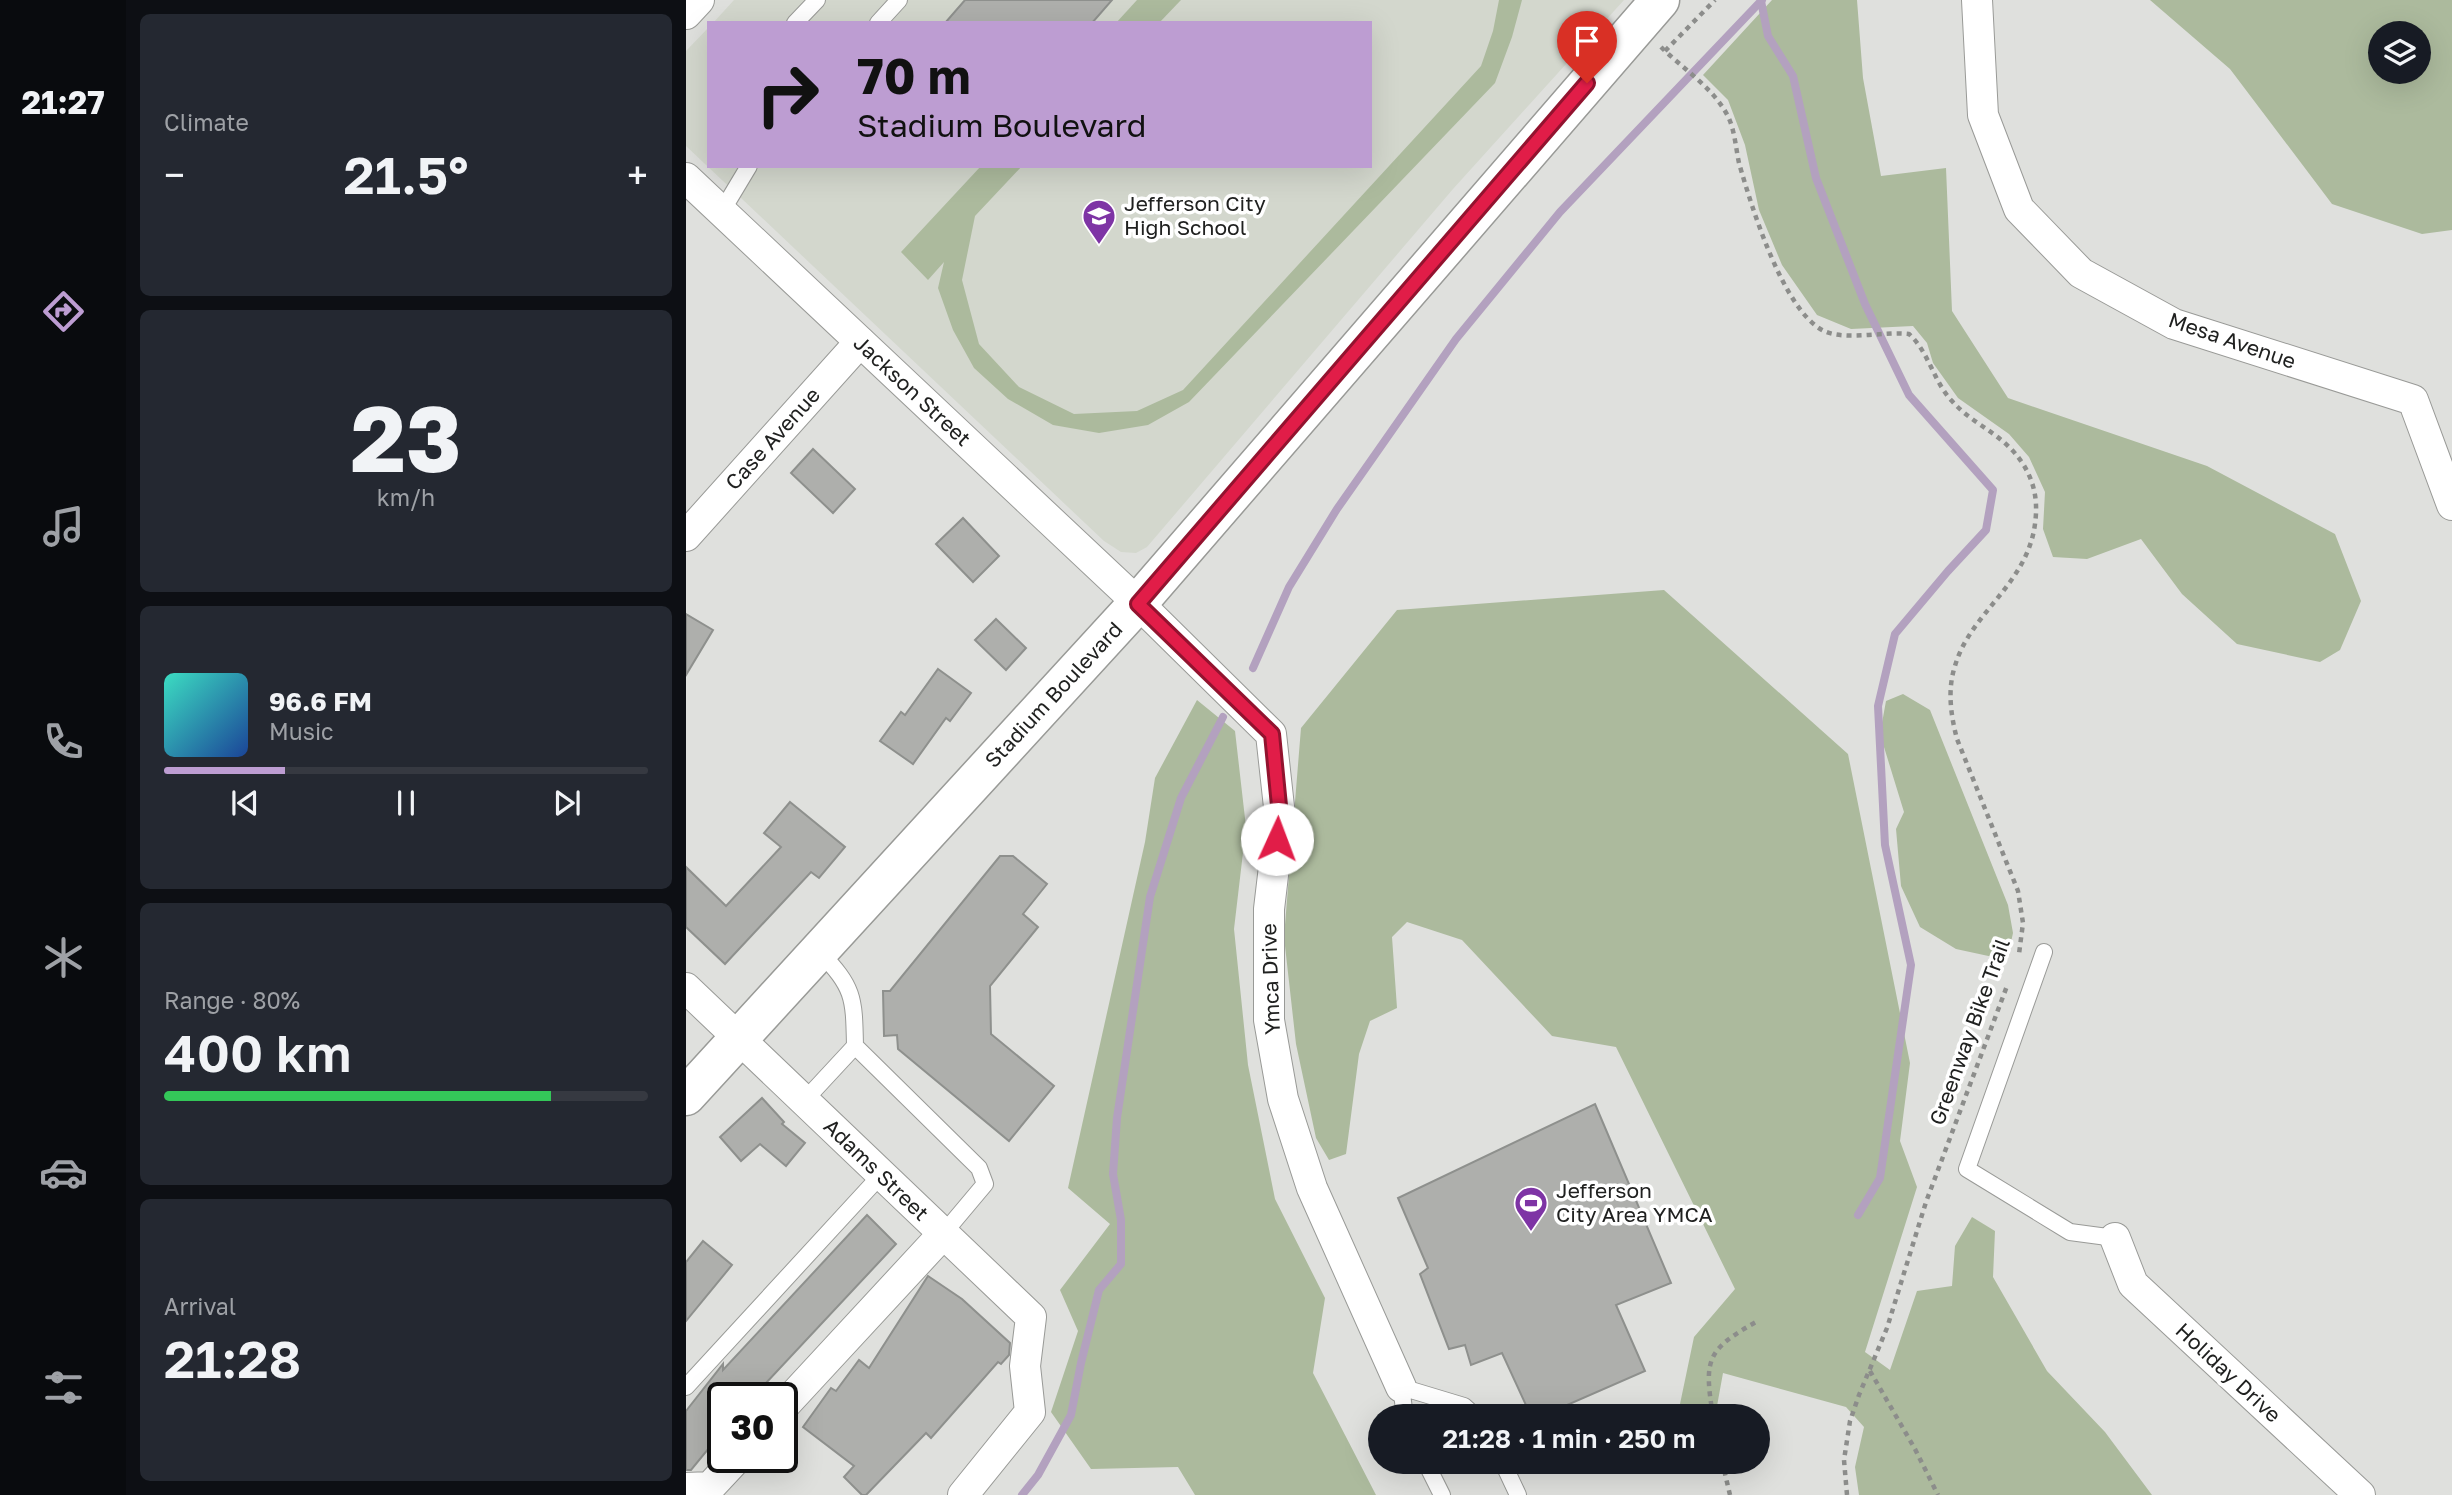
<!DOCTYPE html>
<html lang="en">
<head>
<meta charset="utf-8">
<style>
	:root { --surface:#171b24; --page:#242831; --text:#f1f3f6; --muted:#9ea1a6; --line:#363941; --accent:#bd9dd2 }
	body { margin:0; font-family:"Golos Text",sans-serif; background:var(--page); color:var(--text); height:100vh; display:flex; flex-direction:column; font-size:26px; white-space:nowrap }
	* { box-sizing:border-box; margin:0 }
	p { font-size:23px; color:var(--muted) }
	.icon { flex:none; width:38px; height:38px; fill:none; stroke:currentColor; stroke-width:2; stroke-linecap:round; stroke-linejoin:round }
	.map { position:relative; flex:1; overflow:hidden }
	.panel { display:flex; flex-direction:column; gap:14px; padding:14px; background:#0d0f14; width:560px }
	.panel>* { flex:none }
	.guide { position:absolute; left:21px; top:21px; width:665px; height:147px; border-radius:0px; box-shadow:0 7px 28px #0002; background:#bd9dd2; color:#111; overflow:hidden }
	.tools { position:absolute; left:1682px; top:21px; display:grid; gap:14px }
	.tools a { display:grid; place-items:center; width:63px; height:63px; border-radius:50%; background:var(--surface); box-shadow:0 7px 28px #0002; font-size:35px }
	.speed { position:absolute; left:21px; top:1382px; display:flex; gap:14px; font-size:35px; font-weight:700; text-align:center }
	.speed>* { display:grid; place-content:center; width:91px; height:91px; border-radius:50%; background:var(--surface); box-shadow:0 7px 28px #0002; line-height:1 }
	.speed .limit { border:4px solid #111; border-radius:10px; background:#fff; color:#111 }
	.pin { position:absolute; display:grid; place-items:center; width:60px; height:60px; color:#fff; margin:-72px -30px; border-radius:50% 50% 50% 0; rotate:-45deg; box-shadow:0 0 7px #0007 }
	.pin .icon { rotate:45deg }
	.me { position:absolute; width:77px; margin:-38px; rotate:2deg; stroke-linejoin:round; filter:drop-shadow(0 0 5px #0008) }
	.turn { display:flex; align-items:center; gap:24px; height:147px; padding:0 35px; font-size:32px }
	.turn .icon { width:91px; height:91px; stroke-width:2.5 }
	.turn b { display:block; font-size:49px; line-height:60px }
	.big { font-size:52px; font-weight:600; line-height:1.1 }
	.panel .card { flex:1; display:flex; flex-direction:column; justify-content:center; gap:10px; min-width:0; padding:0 24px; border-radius:10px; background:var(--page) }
	.panel .dial { align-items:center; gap:0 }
	.dial b { font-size:91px; line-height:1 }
	.song { display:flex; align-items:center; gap:21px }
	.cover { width:84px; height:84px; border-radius:10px; background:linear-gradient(135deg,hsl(170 70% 55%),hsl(220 70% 35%)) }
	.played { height:7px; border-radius:4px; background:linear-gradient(90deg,var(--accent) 25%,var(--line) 25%) }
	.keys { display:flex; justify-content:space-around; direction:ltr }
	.heat { display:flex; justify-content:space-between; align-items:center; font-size:38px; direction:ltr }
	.charge { height:10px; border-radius:5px; background:linear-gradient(90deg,#34c759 80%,var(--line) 0) }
	.trip { position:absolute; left:682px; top:1404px; width:402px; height:70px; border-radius:35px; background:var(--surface); box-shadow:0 7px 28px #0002; font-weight:600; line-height:70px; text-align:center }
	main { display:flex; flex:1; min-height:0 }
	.tab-bar { display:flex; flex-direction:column; width:126px; justify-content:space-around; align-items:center; background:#090b0e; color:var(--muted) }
	.tab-bar .icon { width:49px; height:49px }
	.tab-bar .selected { color:var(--accent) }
	.tab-bar b { font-size:32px; color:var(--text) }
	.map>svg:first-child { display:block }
	.built { fill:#d3d7cd }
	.green { fill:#acba9d; fill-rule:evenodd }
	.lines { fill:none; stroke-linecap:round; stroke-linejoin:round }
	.stream { stroke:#b3a1bf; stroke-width:8 }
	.building { fill:#aeafac; stroke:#8e908d; stroke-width:2 }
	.lane-casing { stroke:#999a97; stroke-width:18 }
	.street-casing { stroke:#999a97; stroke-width:32 }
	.secondary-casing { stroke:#999a97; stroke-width:41 }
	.path { stroke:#8c8d8b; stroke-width:4.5; stroke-dasharray:5 5; stroke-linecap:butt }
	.lane { stroke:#fff; stroke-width:16 }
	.street { stroke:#fff; stroke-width:30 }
	.secondary { stroke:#fff; stroke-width:38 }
	.route-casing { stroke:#92132f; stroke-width:18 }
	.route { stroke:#e11d48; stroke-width:12 }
	.labels { text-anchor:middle; stroke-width:7; stroke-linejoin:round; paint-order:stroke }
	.poi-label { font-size:21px; fill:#202120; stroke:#fff; text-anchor:start }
	.street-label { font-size:21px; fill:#202120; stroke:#fff }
</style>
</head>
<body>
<main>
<nav class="tab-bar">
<b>21:27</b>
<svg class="icon selected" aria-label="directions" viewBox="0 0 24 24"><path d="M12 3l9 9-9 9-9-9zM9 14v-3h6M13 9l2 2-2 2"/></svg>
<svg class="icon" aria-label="music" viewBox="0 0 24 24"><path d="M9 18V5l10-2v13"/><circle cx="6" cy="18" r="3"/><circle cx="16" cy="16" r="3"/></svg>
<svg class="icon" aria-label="phone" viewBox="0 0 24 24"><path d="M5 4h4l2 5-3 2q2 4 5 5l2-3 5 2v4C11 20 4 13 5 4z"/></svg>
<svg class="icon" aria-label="climate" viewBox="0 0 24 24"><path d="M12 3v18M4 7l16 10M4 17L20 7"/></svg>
<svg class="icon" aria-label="car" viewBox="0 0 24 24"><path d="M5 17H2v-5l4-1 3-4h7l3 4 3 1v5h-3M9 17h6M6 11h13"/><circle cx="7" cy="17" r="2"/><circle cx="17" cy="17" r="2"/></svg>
<svg class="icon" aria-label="filters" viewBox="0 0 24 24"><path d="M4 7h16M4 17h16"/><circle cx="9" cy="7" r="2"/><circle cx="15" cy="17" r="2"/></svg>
</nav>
<section class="panel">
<div class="card"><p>Climate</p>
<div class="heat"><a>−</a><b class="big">21.5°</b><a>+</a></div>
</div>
<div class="card dial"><b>23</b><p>km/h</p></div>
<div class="card">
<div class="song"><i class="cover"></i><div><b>96.6 FM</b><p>Music</p></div></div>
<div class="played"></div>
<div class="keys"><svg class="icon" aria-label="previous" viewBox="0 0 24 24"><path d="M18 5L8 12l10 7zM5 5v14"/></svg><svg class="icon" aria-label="pause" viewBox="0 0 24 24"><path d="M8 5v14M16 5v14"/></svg><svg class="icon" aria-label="next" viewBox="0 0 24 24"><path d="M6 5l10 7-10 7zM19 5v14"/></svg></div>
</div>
<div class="card"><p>Range · 80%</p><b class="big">400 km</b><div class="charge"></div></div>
<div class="card"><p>Arrival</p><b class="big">21:28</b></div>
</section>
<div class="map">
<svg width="1766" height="1495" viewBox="0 0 1766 1495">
	<rect width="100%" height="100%" fill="#dfe0dd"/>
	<!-- built -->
	<polygon class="built" points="48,0 938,0 767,189 461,547 450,553 435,552 418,541 0,146 0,51 23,27 23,166 684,166 684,23 27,23"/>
	<!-- green -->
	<g class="green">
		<polygon points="451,0 495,0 473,23 430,23"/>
		<polygon points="813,0 836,0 826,37 809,83 503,402 462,425 413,433 367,425 322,399 288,368 267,330 252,288 258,262 242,280 215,252 295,166 336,166 289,216 276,280 293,344 333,387 388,414 451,411 497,390 795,66 807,31"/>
		<polygon points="1086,0 1171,0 1177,78 1195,176 1260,168 1266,311 1322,398 1521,466 1649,534 1675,601 1654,650 1634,662 1551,644 1496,594 1455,539 1401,559 1367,557 1357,529 1359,492 1343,457 1323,434 1272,398 1247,363 1241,343 1227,326 1165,329 1131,315 1096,265 1073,210 1059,145 1042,100 1017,75"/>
		<path d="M 1464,0 L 1766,0 L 1766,230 L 1736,234 L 1646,204 L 1544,69 ZM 1694,33 L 1732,33 L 1732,72 L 1694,72 Z"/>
		<polygon points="978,590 1162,754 1224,1063 1214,1141 1231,1187 1179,1352 1204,1370 1231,1291 1266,1286 1269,1246 1286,1217 1309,1231 1307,1277 1361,1371 1419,1432 1466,1495 1173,1495 1169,1467 1178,1427 1160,1407 1037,1373 1031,1406 1022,1416 1008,1416 994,1404 1008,1337 1049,1289 930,1047 866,1036 776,940 721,922 706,937 711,1008 684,1021 673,1054 660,1154 643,1160 630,1138 610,1044 598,937 615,728 711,610"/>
		<polygon points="1217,694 1244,710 1322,905 1327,933 1321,960 1270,949 1234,927 1215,886 1210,829 1218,812 1194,734 1200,701"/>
		<polygon points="511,700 549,731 560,827 548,929 562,1065 589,1199 639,1298 627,1373 690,1495 509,1495 492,1467 405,1469 365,1412 392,1331 374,1290 424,1224 382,1188 459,842 469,778"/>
	</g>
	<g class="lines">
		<!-- stream -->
		<g class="stream">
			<polyline points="1075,1 1082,36 1107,76 1130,178 1179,304 1223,395 1307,490 1300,530 1262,571 1209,634 1192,706 1199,845 1225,965 1194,1178 1172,1215"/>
			<polyline points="567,668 603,587 651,509 770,339 874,212 1076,0"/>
			<polyline points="336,1495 352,1475 385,1415 395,1363 413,1290 435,1264 435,1220 427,1174 431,1118 464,897 495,798 537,717"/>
		</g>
	</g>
	<!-- building -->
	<g class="building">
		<polygon points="279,0 426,0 406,23 259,23"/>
		<polygon points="127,449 169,489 147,513 105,473"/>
		<polygon points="277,518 313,556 287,582 250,544"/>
		<polygon points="0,614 27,630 0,675"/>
		<polygon points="310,619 340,648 320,670 289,640"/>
		<polygon points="252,669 285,693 264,721 260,718 227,764 194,741 215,712 219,715"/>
		<polygon points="104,802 159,847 133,878 125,872 39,964 0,927 0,867 40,906 95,847 78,833"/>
		<polygon points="314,856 327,856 361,884 337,914 352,927 304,986 305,1034 368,1086 323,1141 212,1049 211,1035 198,1036 197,991 204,991"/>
		<polygon points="76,1098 98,1122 96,1124 119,1143 100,1166 74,1144 55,1161 34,1137"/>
		<polygon points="909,1104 985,1283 930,1305 959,1371 856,1416 845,1416 816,1353 785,1365 779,1345 763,1349 734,1274 742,1268 712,1198"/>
		<polygon points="181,1215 210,1244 66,1398 37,1398 37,1431 5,1470 0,1470 0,1411 37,1364 37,1370"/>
		<polygon points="17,1241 46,1265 0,1321 0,1262"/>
		<polygon points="242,1276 276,1299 324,1343 323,1355 315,1364 312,1362 245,1438 240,1433 180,1495 176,1495 158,1477 168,1466 117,1427 145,1388 150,1391 173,1360 183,1368"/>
	</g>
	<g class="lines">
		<defs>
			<g id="lane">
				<polyline points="109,23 131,0"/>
				<polyline points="192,23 213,0"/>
				<polyline points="36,211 63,166"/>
				<path d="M 133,951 C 168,988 168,996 169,1046 L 293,1168 L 299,1184 L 257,1234"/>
				<polyline points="1358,952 1281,1169 1384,1232 1429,1238"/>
				<polyline points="118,1101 169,1046"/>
				<polyline points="0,1387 195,1175"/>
				<polyline points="719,1416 715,1387 778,1406 789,1416"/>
				<polyline points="739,1461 756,1495"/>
				<polyline points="816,1461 832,1495"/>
			</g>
			<g id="street">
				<polyline points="1291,0 1297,115 1333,209 1395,273 1488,324 1727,400 1766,505"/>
				<polyline points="0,14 13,0"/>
				<polyline points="0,178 452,603 585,734 594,816 583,909 583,1020 597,1099 626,1188 715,1387"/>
				<polyline points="0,536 174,342"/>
				<polyline points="0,988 345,1317 339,1366 344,1412 277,1495"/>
				<polyline points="1429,1238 1447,1284 1674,1495"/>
				<polyline points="96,1408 257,1234"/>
				<polyline points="0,1488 24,1487 51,1458"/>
			</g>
			<polyline id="secondary" points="0,1096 452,603 974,0"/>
		</defs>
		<!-- lane casing -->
		<use href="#lane" class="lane-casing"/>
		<!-- street casing -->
		<use href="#street" class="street-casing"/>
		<!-- secondary casing -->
		<use href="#secondary" class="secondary-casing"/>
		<!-- path -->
		<g class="path">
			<path d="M 975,47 C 997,69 1032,91 1044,121 C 1049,134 1050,149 1053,163 C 1065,205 1097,311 1138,331 C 1159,341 1200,331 1223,334 C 1243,352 1247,381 1266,401 C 1288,426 1317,433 1337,464 C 1349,483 1352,502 1349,524 C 1341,585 1284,613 1269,666 C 1261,690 1265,716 1271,739 L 1332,891 L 1337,923 L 1333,954"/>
			<polyline points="979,51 1029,0"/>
			<polyline points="1184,1371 1229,1449 1252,1495"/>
			<path d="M 1027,1416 C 1018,1360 1020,1350 1070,1322"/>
			<polyline points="1036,1461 1044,1495"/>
			<polyline points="1161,1495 1158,1460 1164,1421 1173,1395 1201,1328 1240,1202 1321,986"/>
		</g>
		<!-- lane -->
		<use href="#lane" class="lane"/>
		<!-- street -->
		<use href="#street" class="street"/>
		<!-- secondary -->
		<use href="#secondary" class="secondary"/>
	</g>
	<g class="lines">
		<defs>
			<polyline id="route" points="591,839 594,816 586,734 452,604 901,83"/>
		</defs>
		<!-- route casing -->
		<use href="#route" class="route-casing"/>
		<!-- route -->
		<use href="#route" class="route"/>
	</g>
	<!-- icons -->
	<defs>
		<symbol id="school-pin" viewBox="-11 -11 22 30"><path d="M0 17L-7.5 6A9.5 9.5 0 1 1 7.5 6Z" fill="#7e34a5" stroke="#fff"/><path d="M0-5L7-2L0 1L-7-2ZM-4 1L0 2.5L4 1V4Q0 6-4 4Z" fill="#fff"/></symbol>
		<symbol id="stadium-pin" viewBox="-11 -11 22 30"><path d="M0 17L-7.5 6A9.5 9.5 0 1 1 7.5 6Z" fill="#7e34a5" stroke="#fff"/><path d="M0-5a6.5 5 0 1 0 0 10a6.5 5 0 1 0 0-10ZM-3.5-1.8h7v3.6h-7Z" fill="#fff"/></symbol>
	</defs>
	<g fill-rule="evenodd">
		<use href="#school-pin" x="394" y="197" width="38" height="52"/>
		<use href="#stadium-pin" x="826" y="1184" width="38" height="52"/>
	</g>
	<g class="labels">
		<!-- poi labels -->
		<g class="poi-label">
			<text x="438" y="211">Jefferson City<tspan x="438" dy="24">High School</tspan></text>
			<text x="870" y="1198">Jefferson<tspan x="870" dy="24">City Area YMCA</tspan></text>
		</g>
		<!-- street labels -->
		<g class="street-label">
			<text transform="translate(1546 341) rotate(19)" y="7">Mesa Avenue</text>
			<text transform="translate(226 391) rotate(43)" y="7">Jackson Street</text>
			<text transform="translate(87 439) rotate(-48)" y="7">Case Avenue</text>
			<text transform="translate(368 695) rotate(-47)" y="7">Stadium Boulevard</text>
			<text transform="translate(585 979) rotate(-92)" y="7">Ymca Drive</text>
			<text transform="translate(1284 1032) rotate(-70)" y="7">Greenway Bike Trail</text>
			<text transform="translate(190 1170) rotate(44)" y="7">Adams Street</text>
			<text transform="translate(1542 1373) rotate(43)" y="7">Holiday Drive</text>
		</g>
	</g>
</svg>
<div class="tools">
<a><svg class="icon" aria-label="layers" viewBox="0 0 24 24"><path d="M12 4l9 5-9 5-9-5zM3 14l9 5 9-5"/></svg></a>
</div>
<div class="speed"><div class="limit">30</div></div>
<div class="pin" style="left:901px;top:83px;background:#d93025"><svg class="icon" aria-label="arrive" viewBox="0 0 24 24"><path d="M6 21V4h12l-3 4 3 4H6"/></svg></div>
<svg class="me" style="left:591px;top:839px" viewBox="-20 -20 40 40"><circle r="19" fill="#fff"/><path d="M0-13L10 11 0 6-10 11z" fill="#e11d48"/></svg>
<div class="trip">21:28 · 1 min · 250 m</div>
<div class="guide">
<div class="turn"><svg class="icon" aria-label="right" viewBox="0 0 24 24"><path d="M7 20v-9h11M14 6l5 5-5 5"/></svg><div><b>70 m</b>Stadium Boulevard</div></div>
</div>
</div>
</main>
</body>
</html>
